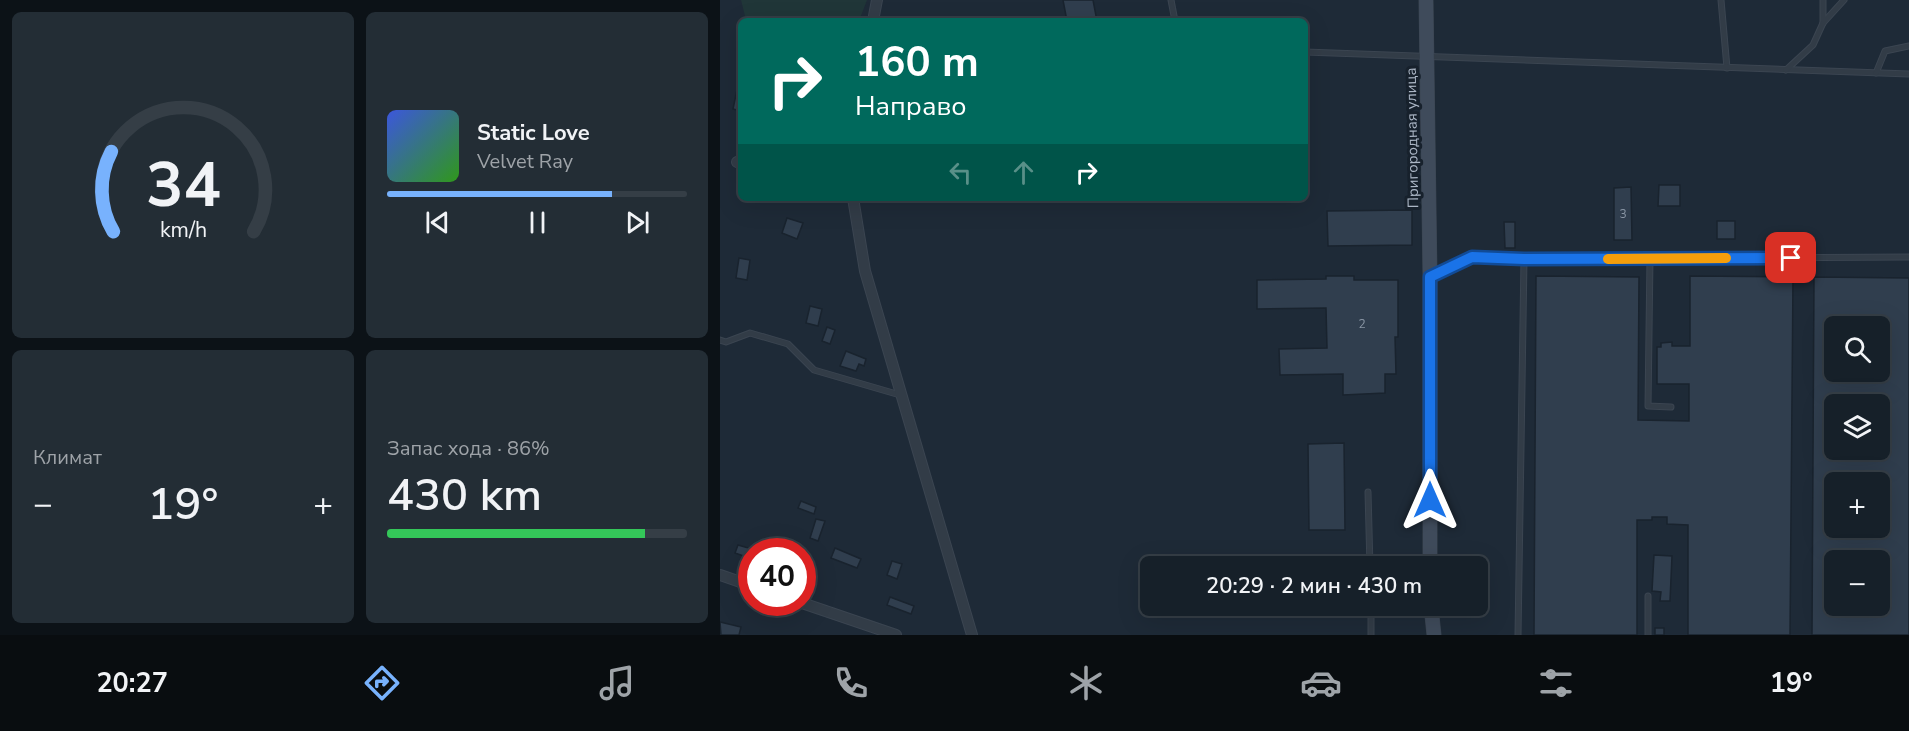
<!DOCTYPE html>
<html lang="ru">
<head>
<meta charset="utf-8">
<style>
	:root { --surface:#162029; --page:#232d35; --text:#f1f3f6; --muted:#9ea3a8; --line:#353e46; --accent:#78b2fd }
	body { margin:0; font-family:"Nunito Sans",sans-serif; background:var(--page); color:var(--text); height:100vh; display:flex; flex-direction:column; font-size:22px; white-space:nowrap }
	* { box-sizing:border-box; margin:0 }
	p { font-size:20px; color:var(--muted) }
	.icon { flex:none; width:33px; height:33px; fill:none; stroke:currentColor; stroke-width:2; stroke-linecap:round; stroke-linejoin:round }
	.map { position:relative; flex:1; overflow:hidden }
	.panel { display:flex; flex-direction:column; gap:12px; padding:12px; background:#0c1217; width:720px }
	.panel>* { flex:none }
	.top-card { position:absolute; left:18px; top:18px; width:570px; height:183px; border-radius:9px; box-shadow:0 6px 24px #0002,0 0 0 2px var(--line); background:#00695c; color:#fff; overflow:hidden }
	.tools { position:absolute; left:1104px; top:316px; display:grid; gap:12px }
	.tools a { display:grid; place-items:center; width:66px; height:66px; border-radius:9px; background:var(--surface); box-shadow:0 6px 24px #0002,0 0 0 2px var(--line); font-size:30px }
	.speed { position:absolute; left:18px; top:538px; display:flex; gap:12px; font-size:30px; font-weight:700; text-align:center }
	.speed>* { display:grid; place-content:center; width:78px; height:78px; border-radius:50%; background:var(--surface); box-shadow:0 6px 24px #0002,0 0 0 2px var(--line); line-height:1 }
	.speed .limit { border:9px solid #d22; background:#fff; color:#111 }
	.pin { position:absolute; display:grid; place-items:center; width:51px; height:51px; color:#fff; margin:-26px; border-radius:12px; box-shadow:0 3px 9px #0006 }
	.me { position:absolute; width:66px; margin:-33px; rotate:0deg; stroke-linejoin:round; filter:drop-shadow(0 0 4px #0008) }
	.turn { display:flex; align-items:center; gap:21px; height:126px; padding:0 18px; font-size:27px }
	.turn .icon { width:78px; height:78px; stroke-width:2.5 }
	.turn b { display:block; font-size:42px; line-height:51px }
	.lanes { display:flex; align-items:center; height:57px; padding:0 18px; background:#0003; justify-content:center; gap:30px; direction:ltr }
	.lanes .off { opacity:.35 }
	.big { font-size:45px; font-weight:600; line-height:1.1 }
	.panel .widget { flex:1; display:flex; flex-direction:column; justify-content:center; gap:9px; min-width:0; padding:0 21px; border-radius:9px; background:var(--page) }
	.panel .dial { align-items:center; gap:0 }
	.dial svg { height:156px; overflow:visible; fill:none; stroke:var(--line); stroke-width:7; stroke-linecap:round; text-anchor:middle }
	.dial text { fill:var(--text); stroke:none }
	.song { display:flex; align-items:center; gap:18px }
	.cover { width:72px; height:72px; border-radius:9px; background:linear-gradient(135deg,hsl(230 70% 55%),hsl(110 70% 35%)) }
	.played { height:6px; border-radius:3px; background:linear-gradient(90deg,var(--accent) 75%,var(--line) 75%) }
	.keys { display:flex; justify-content:space-around; direction:ltr }
	.heat { display:flex; justify-content:space-between; align-items:center; font-size:33px; direction:ltr }
	.charge { height:9px; border-radius:4px; background:linear-gradient(90deg,#34c759 86%,var(--line) 0) }
	.panel .tiles { flex:1; display:grid; gap:12px; grid-template-columns:repeat(2,1fr) }
	.trip { position:absolute; left:420px; top:556px; width:348px; height:60px; border-radius:9px; background:var(--surface); box-shadow:0 6px 24px #0002,0 0 0 2px var(--line); font-weight:600; line-height:60px; text-align:center }
	.menu { display:flex; height:96px; justify-content:space-around; align-items:center; background:#090d10; color:var(--muted) }
	.menu .icon { width:42px; height:42px }
	.menu .selected { color:var(--accent) }
	.menu b { font-size:27px; color:var(--text) }
	main { display:flex; flex:1; min-height:0 }
	.map>svg:first-child { display:block }
	.green { fill:#203638 }
	.building { fill:#303e4e; stroke:#19232e; stroke-width:1.5; fill-rule:evenodd }
	.lines { fill:none; stroke-linecap:round; stroke-linejoin:round }
	.lane-casing { stroke:#3b4551; stroke-width:7 }
	.street-casing { stroke:#3b4551; stroke-width:12 }
	.secondary-casing { stroke:#3b4551; stroke-width:15 }
	.lane { stroke:#323c47; stroke-width:5 }
	.street { stroke:#323c47; stroke-width:10 }
	.secondary { stroke:#3f4b5b; stroke-width:14 }
	.route-casing { stroke:#114b97; stroke-width:15 }
	.route { stroke:#1a73e8; stroke-width:10 }
	.slow { stroke:#f59e0b; stroke-width:10 }
	.labels { text-anchor:middle; stroke-width:6; stroke-linejoin:round; paint-order:stroke }
	.number-label { font-size:12px; fill:#8a96a5 }
	.street-label { font-size:15px; fill:#abb6c5; stroke:#17212c }
</style>
</head>
<body>
<main>
<section class="panel">
<div class="tiles">
<div class="widget dial"><svg viewBox="0 0 100 80">
<path d="M14 69A42 42 0 1 1 86 69"/>
<path d="M14 69A42 42 0 0 1 13 28" stroke="#78b2fd"/>
<text x="50" y="56" font-size="32" font-weight="700">34</text>
<text x="50" y="72" font-size="11">km/h</text>
</svg></div>
<div class="widget">
<div class="song"><i class="cover"></i><div><b>Static Love</b><p>Velvet Ray</p></div></div>
<div class="played"></div>
<div class="keys"><svg class="icon" aria-label="previous" viewBox="0 0 24 24"><path d="M18 5L8 12l10 7zM5 5v14"/></svg><svg class="icon" aria-label="pause" viewBox="0 0 24 24"><path d="M8 5v14M16 5v14"/></svg><svg class="icon" aria-label="next" viewBox="0 0 24 24"><path d="M6 5l10 7-10 7zM19 5v14"/></svg></div>
</div>
<div class="widget"><p>Климат</p>
<div class="heat"><a>−</a><b class="big">19°</b><a>+</a></div>
</div>
<div class="widget"><p>Запас хода · 86%</p><b class="big">430 km</b><div class="charge"></div></div>
</div>
</section>
<div class="map">
<svg width="1189" height="635" viewBox="0 0 1189 635">
	<rect width="100%" height="100%" fill="#1e2a37"/>
	<!-- green -->
	<polygon class="green" points="21,0 147,0 139,21 57,21 59,19 39,18 26,20"/>
	<!-- building -->
	<g class="building">
		<polygon points="343,0 373,0 377,21 347,21"/>
		<polygon points="18,85 21,86 21,111 13,109"/>
		<polygon points="939,185 960,185 960,206 938,206"/>
		<polygon points="911,187 912,240 894,240 894,188"/>
		<polygon points="692,210 692,245 608,246 607,211"/>
		<polygon points="67,218 83,223 77,239 62,233"/>
		<rect x="997" y="221" width="18" height="18"/>
		<polygon points="784,222 795,222 795,248 785,248"/>
		<polygon points="19,258 30,260 27,280 16,278"/>
		<polygon points="606,276 634,276 634,280 678,280 678,337 675,337 676,374 665,374 665,393 623,395 623,374 560,375 559,349 607,348 606,308 537,309 537,280 606,279"/>
		<polygon points="816,276 919,277 918,420 969,421 969,384 937,384 937,347 941,347 941,343 952,342 952,346 970,346 970,276 1073,277 1070,635 968,635 968,525 947,524 947,517 932,517 932,520 917,520 917,635 814,635"/>
		<path d="M 1094,277 L 1189,278 L 1189,635 L 1092,635 ZM 1114,327 L 1160,327 L 1160,372 L 1114,372 ZM 1114,405 L 1160,405 L 1160,450 L 1114,450 ZM 1114,483 L 1160,483 L 1160,528 L 1114,528 ZM 1114,561 L 1160,561 L 1160,606 L 1114,606 Z"/>
		<polygon points="90,306 102,309 98,326 86,323"/>
		<polygon points="107,327 115,330 110,344 102,341"/>
		<polygon points="126,351 146,359 144,366 139,364 136,371 120,366"/>
		<polygon points="624,443 625,530 589,530 588,444"/>
		<polygon points="81,501 96,507 94,514 78,508"/>
		<polygon points="96,519 105,521 98,541 90,538"/>
		<polygon points="18,545 32,549 32,559 15,553"/>
		<polygon points="115,548 141,559 137,568 111,558"/>
		<polygon points="934,555 952,556 950,601 940,601 941,592 932,591"/>
		<polygon points="172,561 182,564 177,579 167,575"/>
		<polygon points="82,566 94,569 90,579 82,577"/>
		<polygon points="170,597 194,606 191,614 167,605"/>
		<polygon points="0,622 21,627 19,635 1,635"/>
		<rect x="935" y="628" width="9" height="7"/>
	</g>
	<g class="lines">
		<defs>
			<g id="lane">
				<polyline points="451,0 455,21"/>
				<polyline points="1001,0 1007,68"/>
				<polyline points="1103,0 1103,23"/>
				<polyline points="585,52 1189,74"/>
				<polyline points="1066,70 1093,45 1103,23 1124,0"/>
				<polyline points="1156,73 1165,51 1189,46"/>
				<polyline points="930,258 928,406 951,407"/>
				<polyline points="712,276 752,257 804,259 1189,257"/>
				<polyline points="0,340 6,342 30,333 68,344 94,370 180,395"/>
				<polyline points="648,492 650,567"/>
				<polyline points="651,606 651,635"/>
				<polyline points="798,635 804,259"/>
				<polyline points="928,635 928,596"/>
			</g>
			<g id="street">
				<polyline points="153,21 157,0"/>
				<polyline points="17,162 21,164"/>
				<polyline points="133,198 145,271 252,635"/>
				<polyline points="0,575 32,586"/>
				<polyline points="82,603 176,635"/>
			</g>
			<g id="secondary">
				<polyline points="706,0 710,277 710,567"/>
				<polyline points="711,606 714,635"/>
			</g>
		</defs>
		<!-- lane casing -->
		<use href="#lane" class="lane-casing"/>
		<!-- street casing -->
		<use href="#street" class="street-casing"/>
		<!-- secondary casing -->
		<use href="#secondary" class="secondary-casing"/>
		<!-- lane -->
		<use href="#lane" class="lane"/>
		<!-- street -->
		<use href="#street" class="street"/>
		<!-- secondary -->
		<use href="#secondary" class="secondary"/>
	</g>
	<g class="lines">
		<defs>
			<polyline id="route" points="710,500 710,277 752,257 804,259 1071,258"/>
		</defs>
		<!-- route casing -->
		<use href="#route" class="route-casing"/>
		<!-- route -->
		<use href="#route" class="route"/>
		<!-- slow -->
		<polyline class="slow" points="888,259 1006,258"/>
	</g>
	<g class="labels">
		<!-- number labels -->
		<g class="number-label">
			<text x="903" y="218">3</text>
			<text x="642" y="328">2</text>
		</g>
		<!-- street labels -->
		<g class="street-label">
			<text transform="translate(692 138) rotate(-91)" y="5">Пригородная улица</text>
		</g>
	</g>
</svg>
<div class="tools">
<a><svg class="icon" aria-label="search" viewBox="0 0 24 24"><circle cx="10" cy="10" r="6"/><path d="M15 15l6 6"/></svg></a>
<a><svg class="icon" aria-label="layers" viewBox="0 0 24 24"><path d="M12 4l9 5-9 5-9-5zM3 14l9 5 9-5"/></svg></a>
<a>+</a>
<a>−</a>
</div>
<div class="speed"><div class="limit">40</div></div>
<div class="pin" style="left:1071px;top:258px;background:#d93025"><svg class="icon" aria-label="arrive" viewBox="0 0 24 24"><path d="M6 21V4h12l-3 4 3 4H6"/></svg></div>
<svg class="me" style="left:710px;top:500px" viewBox="-20 -20 40 40"><path d="M0-17L14 15 0 8-14 15z" fill="#1a73e8" stroke="#fff" stroke-width="4"/></svg>
<div class="trip">20:29 · 2 мин · 430 m</div>
<div class="top-card">
<div class="turn"><svg class="icon" aria-label="right" viewBox="0 0 24 24"><path d="M7 20v-9h11M14 6l5 5-5 5"/></svg><div><b>160 m</b>Направо</div></div>
<div class="lanes"><svg class="icon off" aria-label="left" viewBox="0 0 24 24"><path d="M17 20v-9H6M10 6l-5 5 5 5"/></svg><svg class="icon off" aria-label="ahead" viewBox="0 0 24 24"><path d="M12 20V5M6 11l6-6 6 6"/></svg><svg class="icon" aria-label="right" viewBox="0 0 24 24"><path d="M7 20v-9h11M14 6l5 5-5 5"/></svg></div>
</div>
</div>
</main>
<nav class="menu">
<b>20:27</b>
<svg class="icon selected" aria-label="directions" viewBox="0 0 24 24"><path d="M12 3l9 9-9 9-9-9zM9 14v-3h6M13 9l2 2-2 2"/></svg>
<svg class="icon" aria-label="music" viewBox="0 0 24 24"><path d="M9 18V5l10-2v13"/><circle cx="6" cy="18" r="3"/><circle cx="16" cy="16" r="3"/></svg>
<svg class="icon" aria-label="phone" viewBox="0 0 24 24"><path d="M5 4h4l2 5-3 2q2 4 5 5l2-3 5 2v4C11 20 4 13 5 4z"/></svg>
<svg class="icon" aria-label="climate" viewBox="0 0 24 24"><path d="M12 3v18M4 7l16 10M4 17L20 7"/></svg>
<svg class="icon" aria-label="car" viewBox="0 0 24 24"><path d="M5 17H2v-5l4-1 3-4h7l3 4 3 1v5h-3M9 17h6M6 11h13"/><circle cx="7" cy="17" r="2"/><circle cx="17" cy="17" r="2"/></svg>
<svg class="icon" aria-label="filters" viewBox="0 0 24 24"><path d="M4 7h16M4 17h16"/><circle cx="9" cy="7" r="2"/><circle cx="15" cy="17" r="2"/></svg>
<b>19°</b>
</nav>
</body>
</html>
